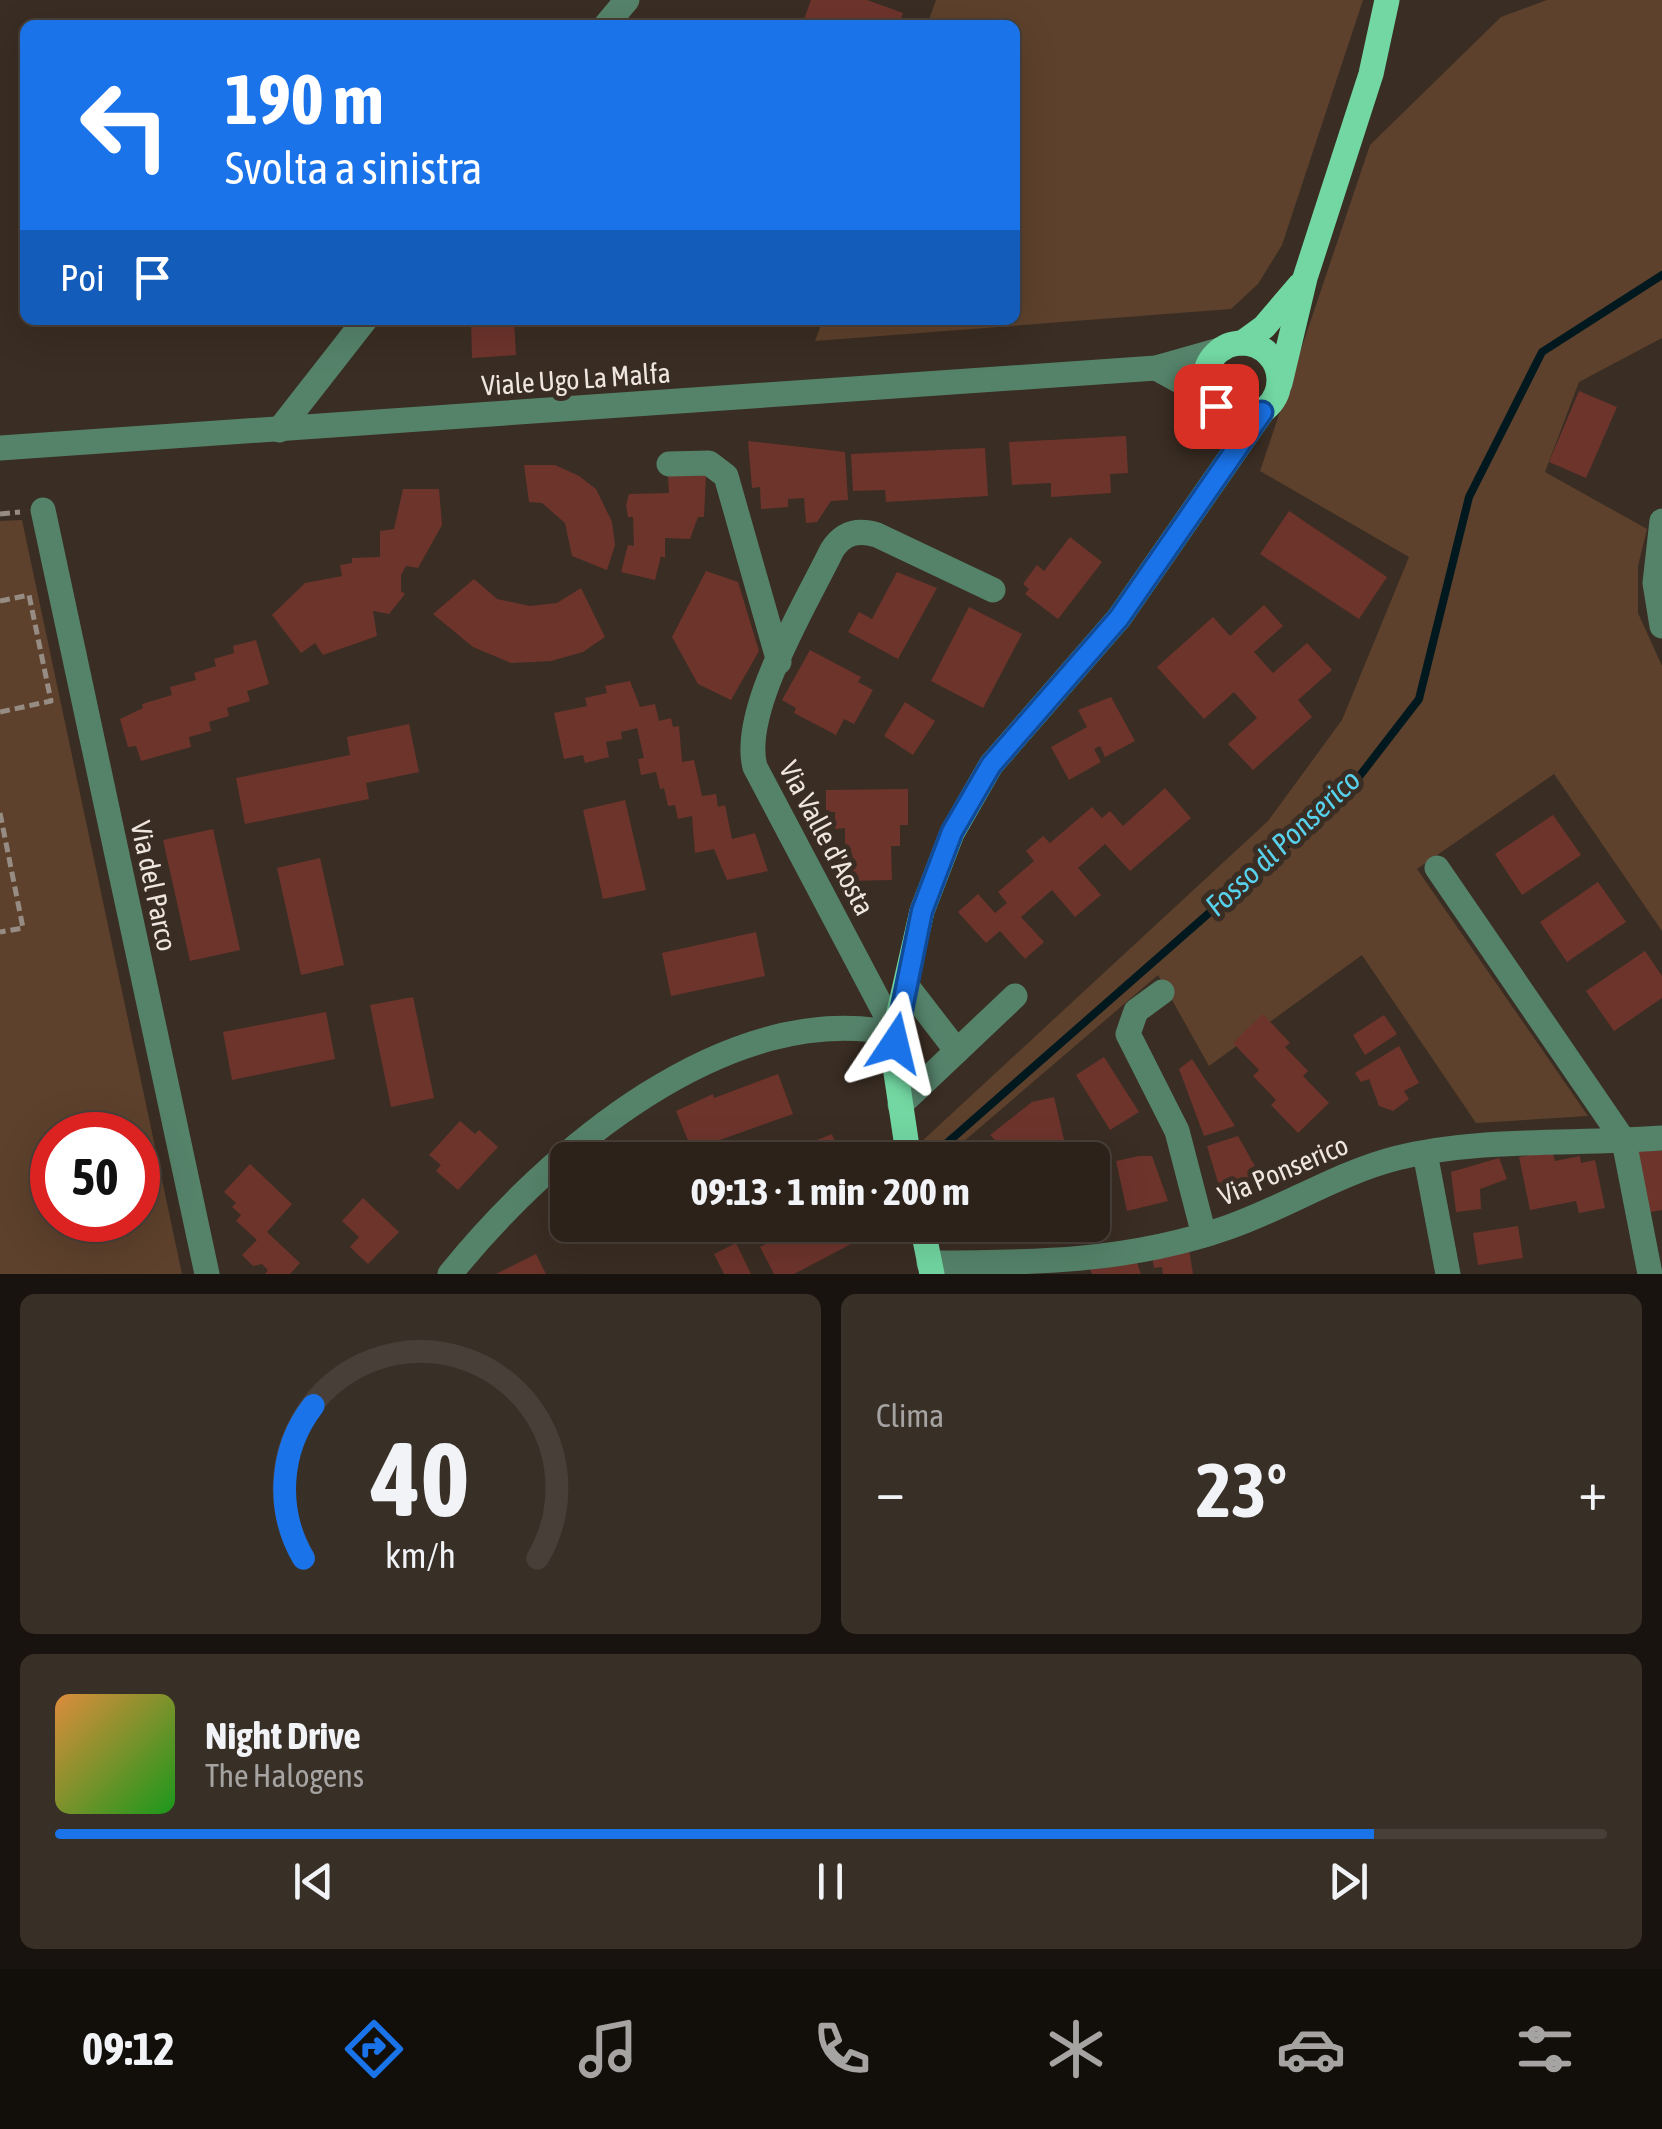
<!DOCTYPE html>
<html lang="it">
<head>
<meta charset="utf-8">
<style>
	:root { --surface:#2c221a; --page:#382f27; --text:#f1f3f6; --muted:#a6a4a2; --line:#483f39; --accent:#1a73e8 }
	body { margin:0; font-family:"Asap Condensed",sans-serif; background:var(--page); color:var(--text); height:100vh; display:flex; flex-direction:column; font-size:38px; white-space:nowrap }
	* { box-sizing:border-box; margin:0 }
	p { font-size:32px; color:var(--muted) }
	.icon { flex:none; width:55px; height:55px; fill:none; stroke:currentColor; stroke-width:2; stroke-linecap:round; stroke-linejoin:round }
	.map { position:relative; height:1274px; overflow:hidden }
	.drawer { display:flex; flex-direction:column; gap:20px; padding:20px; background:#18130e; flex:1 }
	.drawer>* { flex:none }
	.hud { position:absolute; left:20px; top:20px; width:1000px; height:305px; border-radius:15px; box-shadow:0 10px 40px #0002,0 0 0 2px var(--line); background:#1a73e8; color:#fff; overflow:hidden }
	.speed { position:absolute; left:30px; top:1112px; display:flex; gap:20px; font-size:50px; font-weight:700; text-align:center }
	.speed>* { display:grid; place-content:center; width:130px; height:130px; border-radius:50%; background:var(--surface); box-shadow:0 10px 40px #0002,0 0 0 2px var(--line); line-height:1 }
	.speed .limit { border:15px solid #d22; background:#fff; color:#111 }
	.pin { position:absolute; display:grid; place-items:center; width:85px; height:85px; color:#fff; margin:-42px; border-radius:20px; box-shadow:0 5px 15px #0006 }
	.me { position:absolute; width:110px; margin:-55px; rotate:10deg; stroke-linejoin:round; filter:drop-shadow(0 0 8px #0008) }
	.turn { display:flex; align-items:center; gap:35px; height:210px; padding:0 40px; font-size:45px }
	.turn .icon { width:130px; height:130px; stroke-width:2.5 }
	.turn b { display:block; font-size:70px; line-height:85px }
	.then { display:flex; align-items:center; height:95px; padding:0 40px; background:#0003; gap:20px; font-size:38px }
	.big { font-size:75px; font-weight:700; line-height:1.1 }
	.drawer .tile { flex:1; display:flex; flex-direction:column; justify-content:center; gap:15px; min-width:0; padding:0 35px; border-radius:15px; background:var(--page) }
	.drawer .dial { align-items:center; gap:0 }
	.dial svg { height:260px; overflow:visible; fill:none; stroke:var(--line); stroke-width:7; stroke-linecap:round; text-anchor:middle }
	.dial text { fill:var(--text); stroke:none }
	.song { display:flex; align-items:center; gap:30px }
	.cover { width:120px; height:120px; border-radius:15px; background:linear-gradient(135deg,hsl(30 70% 55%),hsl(120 70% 35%)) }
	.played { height:10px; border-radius:5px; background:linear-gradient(90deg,var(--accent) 85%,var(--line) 85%) }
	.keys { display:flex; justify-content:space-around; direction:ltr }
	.heat { display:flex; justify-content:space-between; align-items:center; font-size:55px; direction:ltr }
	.drawer .tiles { flex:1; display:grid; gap:20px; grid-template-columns:1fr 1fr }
	.tile:last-child { grid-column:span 2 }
	.trip { position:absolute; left:550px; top:1142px; width:560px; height:100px; border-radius:15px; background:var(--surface); box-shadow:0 10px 40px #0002,0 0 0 2px var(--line); font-weight:700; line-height:100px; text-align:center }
	.dock { display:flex; height:160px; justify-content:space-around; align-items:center; background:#120e0a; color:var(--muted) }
	.dock .icon { width:70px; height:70px }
	.dock .on { color:var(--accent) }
	.dock b { font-size:45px; color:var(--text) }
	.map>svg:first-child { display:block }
	.green { fill:#5d412c; fill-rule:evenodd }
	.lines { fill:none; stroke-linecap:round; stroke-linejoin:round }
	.stream { stroke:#01191e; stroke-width:8 }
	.building { fill:#6d342c }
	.path { stroke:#978c84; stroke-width:5; stroke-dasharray:10 5; stroke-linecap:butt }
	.minor { stroke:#55836a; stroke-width:25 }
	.major { stroke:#72d7a2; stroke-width:25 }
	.route-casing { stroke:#114b97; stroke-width:25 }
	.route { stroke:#1a73e8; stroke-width:18 }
	.labels { text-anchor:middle; stroke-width:10; stroke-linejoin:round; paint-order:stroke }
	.street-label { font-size:28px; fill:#efe6e0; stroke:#3a2d23 }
	.water-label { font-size:30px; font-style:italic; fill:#57d1ec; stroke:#3a2d23 }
</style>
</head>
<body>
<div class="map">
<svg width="1662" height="1274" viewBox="0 0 1662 1274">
	<rect width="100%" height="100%" fill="#3a2d23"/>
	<!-- green -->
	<g class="green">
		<polygon points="936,0 1363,0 1282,245 1258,284 1231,309 815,341 823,320 1015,320 1015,25 927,25"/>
		<polygon points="1547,0 1662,0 1662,338 1579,382 1545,472 1647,529 1638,566 1638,613 1662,666 1662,931 1554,774 1417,869 1588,1116 1476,1123 1362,955 1209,1066 1158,975 942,1160 921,1160 920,1143 1268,821 1342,720 1409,557 1260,471 1370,145 1501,17"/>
		<path d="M 22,520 L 182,1274 L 0,1274 L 0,521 ZM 138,1135 L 138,1220 L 52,1220 L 52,1135 Z"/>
	</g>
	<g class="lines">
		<!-- stream -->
		<polyline class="stream" points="931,1157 1348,791 1419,699 1469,497 1542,352 1662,275"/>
	</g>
	<!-- building -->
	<g class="building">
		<polygon points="811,0 867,0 903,13 899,25 802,25"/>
		<polygon points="471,320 514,320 516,355 472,358"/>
		<polygon points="1579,391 1617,407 1586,478 1549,462"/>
		<polygon points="1126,436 1128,473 1110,474 1111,493 1051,497 1051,483 1012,485 1009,442"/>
		<polygon points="748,441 845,452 848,500 831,501 817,522 806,523 804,498 788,499 788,507 761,509 760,487 752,488"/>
		<polygon points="985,448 988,496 886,502 885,490 853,491 851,454"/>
		<polygon points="524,465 555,465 579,476 596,489 612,522 615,545 607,570 572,556 565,523 542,503 529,502"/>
		<polygon points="706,474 704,517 698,517 690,539 665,538 665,558 661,556 655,580 621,572 628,545 634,546 633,517 628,517 626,505 629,494 669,493 668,476"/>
		<polygon points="403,489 439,489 442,525 418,568 406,566 401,575 401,591 405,594 389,614 373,611 377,636 323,655 315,643 301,653 272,615 305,583 342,576 340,565 352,563 352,558 380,557 380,531 394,529"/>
		<polygon points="1289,511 1387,577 1359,619 1260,554"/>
		<polygon points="1070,537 1102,562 1058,619 1025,594 1029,589 1023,584 1037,565 1044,571"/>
		<polygon points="706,571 738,582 759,651 731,700 698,684 672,637"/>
		<polygon points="897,572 937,588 898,659 848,632 859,612 872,619"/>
		<polygon points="474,579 497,599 530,606 557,603 581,588 605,637 583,652 551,661 511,663 473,647 433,614"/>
		<polygon points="1264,605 1283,626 1254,652 1273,673 1307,643 1332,670 1298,700 1312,717 1253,770 1228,744 1257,718 1234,692 1204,719 1157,667 1213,617 1230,636"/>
		<polygon points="969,607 1022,634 983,708 931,681"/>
		<polygon points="256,640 269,684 247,691 250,701 227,708 229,716 209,722 211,731 189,737 191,747 141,761 136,746 128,747 120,719 143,708 142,704 172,695 170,687 196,680 194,673 216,666 214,659 234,653 233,646"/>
		<polygon points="810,650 861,677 858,682 873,690 854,724 844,719 836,735 794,713 796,708 782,700"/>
		<polygon points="630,681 640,707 655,704 659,721 671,718 673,727 679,726 682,762 694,760 702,796 716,794 718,807 725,805 732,839 755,833 768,871 727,880 714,849 695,853 692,816 678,819 675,805 668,806 664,788 660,789 656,772 641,775 638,759 644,758 637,728 621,732 622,739 606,742 609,757 585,763 583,755 564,759 554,713 587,706 585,698 607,693 605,686"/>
		<polygon points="1111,697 1135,741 1105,757 1100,746 1094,749 1101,762 1069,780 1051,747 1087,727 1078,710"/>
		<polygon points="905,702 935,721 913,755 884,736"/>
		<polygon points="409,724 419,772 366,783 369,799 245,824 236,778 350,755 347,737"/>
		<polygon points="1165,788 1191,818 1130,871 1105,844 1078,868 1101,895 1075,917 1052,890 1021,917 1044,942 1025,959 1000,931 986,943 958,912 978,894 995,913 1007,903 998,892 1034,861 1026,851 1043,836 1050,843 1092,807 1102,818 1110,811 1123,826"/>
		<polygon points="908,789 908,825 900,825 900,846 891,846 892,880 845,881 845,828 835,829 835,812 826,812 826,790"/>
		<polygon points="625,800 646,890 603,899 583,810"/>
		<polygon points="1553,815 1581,855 1522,895 1495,854"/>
		<polygon points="213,829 240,950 190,961 163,840"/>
		<polygon points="320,858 344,965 301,975 277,868"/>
		<polygon points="1598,882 1626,922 1567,962 1540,922"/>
		<polygon points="756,932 765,976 671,996 662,953"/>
		<polygon points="1645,951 1662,976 1662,998 1614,1031 1586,991"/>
		<polygon points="413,997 434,1098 391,1107 370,1005"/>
		<polygon points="326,1012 335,1059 232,1080 223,1032"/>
		<polygon points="1263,1014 1290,1043 1285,1047 1308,1071 1303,1076 1329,1103 1298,1133 1271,1105 1276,1100 1253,1076 1259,1070 1233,1043"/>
		<polygon points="1384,1015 1397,1034 1365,1055 1353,1035"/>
		<polygon points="1399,1046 1419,1083 1404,1091 1409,1099 1393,1111 1379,1106 1369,1079 1361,1082 1355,1073"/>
		<polygon points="1104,1057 1139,1112 1110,1130 1076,1075"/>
		<polygon points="1192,1059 1235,1126 1204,1136 1179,1069"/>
		<polygon points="778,1074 793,1114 692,1150 676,1111 713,1094 714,1098"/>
		<polygon points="1054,1097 1065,1144 994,1160 991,1145 996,1141 990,1135 1032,1102"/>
		<polygon points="460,1121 475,1134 479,1130 498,1147 458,1190 436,1171 441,1165 429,1155"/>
		<polygon points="832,1134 842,1160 766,1160"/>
		<polygon points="1238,1136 1261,1177 1220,1189 1207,1146"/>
		<polygon points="1552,1150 1555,1161 1580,1156 1581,1163 1595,1160 1605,1208 1579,1213 1576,1201 1530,1210 1519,1157"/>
		<polygon points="1633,1151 1662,1151 1662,1210 1645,1213"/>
		<polygon points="1139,1156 1152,1156 1168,1201 1127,1211 1116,1161"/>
		<polygon points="1499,1158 1507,1179 1480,1189 1481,1209 1456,1212 1451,1172"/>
		<polygon points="250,1164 292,1204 267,1232 300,1263 290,1274 265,1274 268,1270 262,1264 253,1266 242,1255 257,1240 236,1221 241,1215 232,1207 236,1203 224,1192"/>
		<polygon points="1092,1179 1104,1217 1092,1221"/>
		<polygon points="363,1198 399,1232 368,1264 350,1247 359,1237 342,1221"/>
		<polygon points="791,1225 843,1225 853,1243 794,1274 774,1274 760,1247 793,1229"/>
		<polygon points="1518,1226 1523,1258 1478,1265 1473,1233"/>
		<polygon points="736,1243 751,1274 724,1274 714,1254"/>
		<polygon points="1188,1243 1193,1274 1163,1274 1162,1267 1154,1268 1151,1249"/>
		<polygon points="536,1254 546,1274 496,1274"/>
		<polygon points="1134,1254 1141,1274 1092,1274 1090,1269"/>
	</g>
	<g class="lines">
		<!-- path -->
		<g class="path">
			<polyline points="0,514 20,512"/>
			<polyline points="0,601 29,595 51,701 0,712"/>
			<polyline points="0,813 23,928 0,932"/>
		</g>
		<!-- minor -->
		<g class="minor">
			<polyline points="606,25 627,0"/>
			<polyline points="1156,368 1209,397"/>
			<polyline points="279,430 365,320"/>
			<polyline points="0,448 1156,368 1223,349"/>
			<polyline points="669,464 709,463 726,476 779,662"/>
			<polyline points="43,510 207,1274"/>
			<polyline points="1662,521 1655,583 1662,626"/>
			<polyline points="1437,868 1624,1141 1650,1274"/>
			<polyline points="906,985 957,1051"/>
			<polyline points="1162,992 1136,1011 1128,1034 1177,1131 1204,1235"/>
			<path d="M 896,1034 L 755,767 C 740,711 807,602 832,550 C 843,533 858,529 877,535 L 993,590"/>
			<polyline points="900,1105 1015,996"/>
			<polyline points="1425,1153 1448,1274"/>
			<path d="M 929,1263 C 1033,1263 1130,1262 1229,1227 C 1286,1207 1338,1173 1397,1158 C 1482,1137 1575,1145 1662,1138"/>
			<path d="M 450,1274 C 546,1155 728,996 896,1034"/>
		</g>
		<!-- major -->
		<g class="major">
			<circle cx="1242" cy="380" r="37"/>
			<polyline points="1242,343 1264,327 1299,286"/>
			<polyline points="1280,383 1305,278 1371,74 1387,0"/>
			<polyline points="909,1160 896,1073 897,1021 922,911 952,833 991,765 1119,618 1262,412"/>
			<polyline points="922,1225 932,1274"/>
		</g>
	</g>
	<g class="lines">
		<defs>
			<polyline id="route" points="895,1043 922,911 952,832 991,765 1119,618 1262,412 1238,417 1216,406"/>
		</defs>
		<!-- route casing -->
		<use href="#route" class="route-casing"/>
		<!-- route -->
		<use href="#route" class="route"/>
	</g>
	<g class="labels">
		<!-- street labels -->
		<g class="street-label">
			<text transform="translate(576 379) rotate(-4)" y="10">Viale Ugo La Malfa</text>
			<text transform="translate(827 838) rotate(62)" y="10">Via Valle d'Aosta</text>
			<text transform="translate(154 886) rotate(78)" y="10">Via del Parco</text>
			<text transform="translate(1283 1170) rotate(-23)" y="10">Via Ponserico</text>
		</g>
		<!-- water labels -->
		<g class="water-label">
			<text transform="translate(1283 843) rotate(-43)" y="10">Fosso di Ponserico</text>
		</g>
	</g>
</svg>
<div class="speed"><div class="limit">50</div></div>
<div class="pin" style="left:1216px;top:406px;background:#d93025"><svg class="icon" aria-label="arrive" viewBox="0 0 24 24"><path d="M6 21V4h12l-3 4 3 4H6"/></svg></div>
<svg class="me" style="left:895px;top:1043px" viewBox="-20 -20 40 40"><path d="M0-17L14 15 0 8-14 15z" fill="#1a73e8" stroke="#fff" stroke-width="4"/></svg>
<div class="trip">09:13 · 1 min · 200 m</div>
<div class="hud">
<div class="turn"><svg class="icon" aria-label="left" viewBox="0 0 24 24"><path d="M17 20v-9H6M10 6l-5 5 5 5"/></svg><div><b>190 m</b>Svolta a sinistra</div></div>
<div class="then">Poi<svg class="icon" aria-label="arrive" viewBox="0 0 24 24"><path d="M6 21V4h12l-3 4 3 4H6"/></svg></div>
</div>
</div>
<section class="drawer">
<div class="tiles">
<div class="tile dial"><svg viewBox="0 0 100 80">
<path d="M14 69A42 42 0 1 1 86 69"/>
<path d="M14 69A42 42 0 0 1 17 22" stroke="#1a73e8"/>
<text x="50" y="56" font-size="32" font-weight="700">40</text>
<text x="50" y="72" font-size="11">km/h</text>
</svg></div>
<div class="tile"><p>Clima</p>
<div class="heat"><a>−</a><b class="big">23°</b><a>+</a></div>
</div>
<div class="tile">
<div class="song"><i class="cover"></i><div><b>Night Drive</b><p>The Halogens</p></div></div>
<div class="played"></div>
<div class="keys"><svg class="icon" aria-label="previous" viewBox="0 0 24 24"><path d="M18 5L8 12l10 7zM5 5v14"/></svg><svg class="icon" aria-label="pause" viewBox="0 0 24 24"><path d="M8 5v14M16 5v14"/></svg><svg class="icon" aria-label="next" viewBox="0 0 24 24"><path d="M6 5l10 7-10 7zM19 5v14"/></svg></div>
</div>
</div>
</section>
<nav class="dock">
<b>09:12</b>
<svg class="icon on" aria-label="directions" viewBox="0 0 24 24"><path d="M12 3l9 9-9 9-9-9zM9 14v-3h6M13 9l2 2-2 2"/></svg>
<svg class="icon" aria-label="music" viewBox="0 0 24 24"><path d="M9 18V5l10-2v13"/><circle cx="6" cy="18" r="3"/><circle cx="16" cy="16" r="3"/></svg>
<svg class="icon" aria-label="phone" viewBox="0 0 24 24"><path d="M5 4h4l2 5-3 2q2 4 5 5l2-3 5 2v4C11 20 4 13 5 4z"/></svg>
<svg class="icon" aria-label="climate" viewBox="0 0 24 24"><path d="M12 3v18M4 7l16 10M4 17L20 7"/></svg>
<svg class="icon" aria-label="car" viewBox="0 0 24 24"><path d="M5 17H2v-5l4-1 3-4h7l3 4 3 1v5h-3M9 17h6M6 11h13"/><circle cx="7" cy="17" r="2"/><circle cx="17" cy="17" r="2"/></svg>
<svg class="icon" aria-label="filters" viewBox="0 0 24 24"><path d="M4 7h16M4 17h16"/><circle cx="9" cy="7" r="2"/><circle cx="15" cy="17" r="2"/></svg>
</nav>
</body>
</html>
